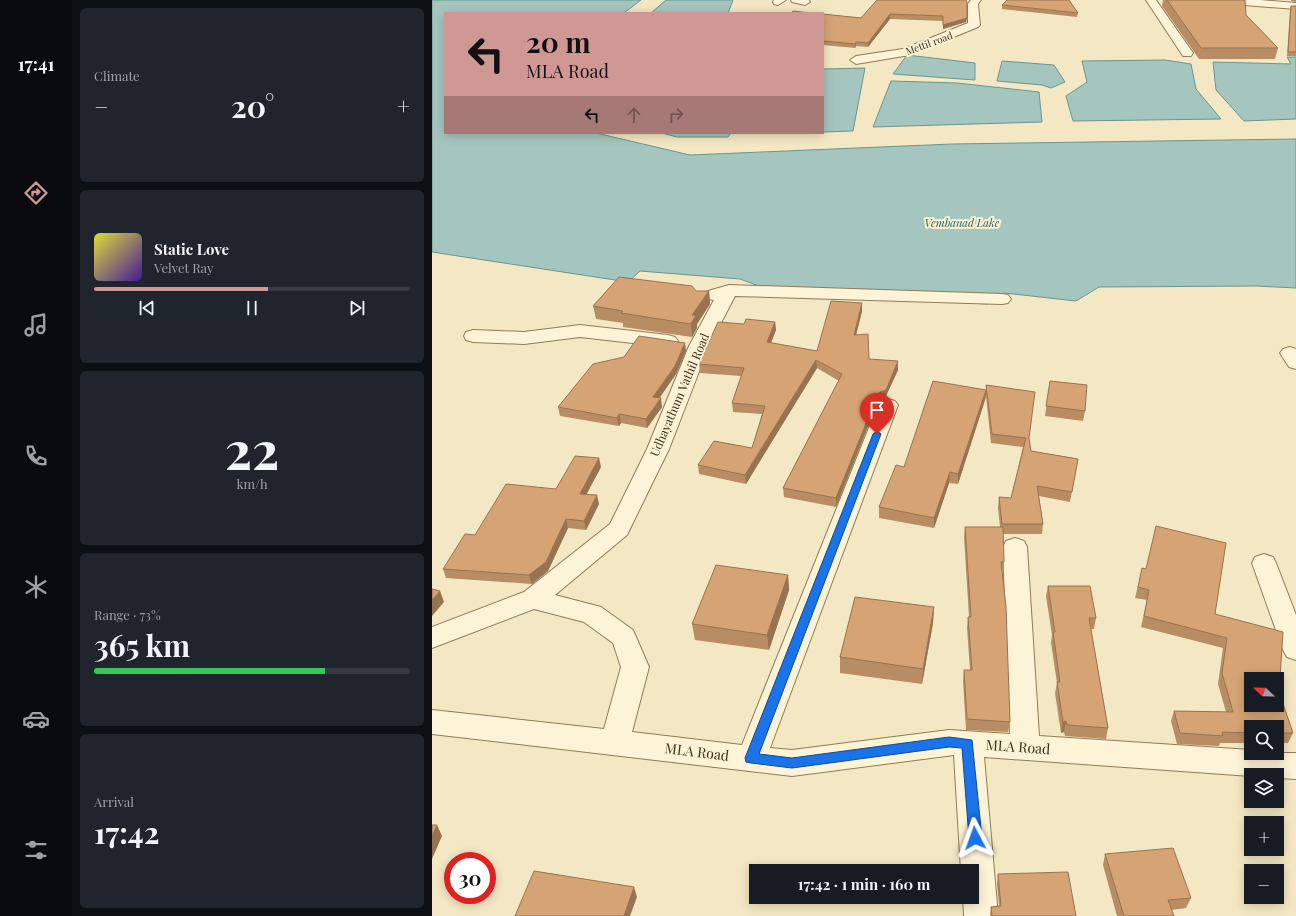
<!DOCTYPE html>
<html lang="en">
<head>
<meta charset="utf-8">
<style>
	:root { --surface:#171b24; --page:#20242c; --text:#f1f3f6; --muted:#9ea1a6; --line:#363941; --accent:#d09895 }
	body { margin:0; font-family:"Playfair Display",serif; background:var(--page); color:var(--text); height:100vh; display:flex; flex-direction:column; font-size:15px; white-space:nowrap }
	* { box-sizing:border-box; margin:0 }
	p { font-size:13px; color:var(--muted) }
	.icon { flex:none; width:22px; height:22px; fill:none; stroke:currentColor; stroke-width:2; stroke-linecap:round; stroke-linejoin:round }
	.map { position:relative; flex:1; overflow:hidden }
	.drawer { display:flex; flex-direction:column; gap:8px; padding:8px; background:#0d0f14; width:360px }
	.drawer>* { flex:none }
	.top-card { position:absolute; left:12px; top:12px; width:380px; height:122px; border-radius:0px; box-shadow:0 2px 10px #0003; background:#d09895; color:#111; overflow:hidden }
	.needle { width:26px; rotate:292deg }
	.fabs { position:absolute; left:812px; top:672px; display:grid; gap:8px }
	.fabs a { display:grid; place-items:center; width:40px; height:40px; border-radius:0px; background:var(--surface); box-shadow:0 2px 10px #0003; font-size:20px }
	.speed { position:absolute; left:12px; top:852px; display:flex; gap:8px; font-size:20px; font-weight:700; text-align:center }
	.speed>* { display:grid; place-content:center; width:52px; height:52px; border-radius:50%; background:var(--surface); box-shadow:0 2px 10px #0003; line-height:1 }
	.speed .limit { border:6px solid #d22; background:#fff; color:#111 }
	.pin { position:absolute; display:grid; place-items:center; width:34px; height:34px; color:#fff; margin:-41px -17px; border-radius:50% 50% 50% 0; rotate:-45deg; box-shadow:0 0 4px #0007 }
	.pin .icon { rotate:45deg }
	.me { position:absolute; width:44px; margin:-22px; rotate:356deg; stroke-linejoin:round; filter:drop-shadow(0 0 3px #0008) }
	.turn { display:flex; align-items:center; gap:14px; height:84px; padding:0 16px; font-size:18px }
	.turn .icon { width:52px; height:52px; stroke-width:2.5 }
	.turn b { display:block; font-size:28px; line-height:34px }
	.lanes { display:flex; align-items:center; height:38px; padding:0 16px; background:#0003; justify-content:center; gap:20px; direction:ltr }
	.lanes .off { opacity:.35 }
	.big { font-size:30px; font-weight:700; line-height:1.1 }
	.drawer .widget { flex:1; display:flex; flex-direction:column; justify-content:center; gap:6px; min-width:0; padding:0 14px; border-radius:6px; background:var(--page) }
	.drawer .dial { align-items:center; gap:0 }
	.dial b { font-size:52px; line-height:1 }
	.song { display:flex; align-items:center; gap:12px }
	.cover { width:48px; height:48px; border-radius:6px; background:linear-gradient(135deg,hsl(60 70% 55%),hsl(260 70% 35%)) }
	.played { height:4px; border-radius:2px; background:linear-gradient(90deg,var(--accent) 55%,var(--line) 55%) }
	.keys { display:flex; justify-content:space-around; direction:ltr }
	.heat { display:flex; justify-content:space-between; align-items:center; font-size:22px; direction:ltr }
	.charge { height:6px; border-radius:3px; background:linear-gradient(90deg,#34c759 73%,var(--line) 0) }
	.trip { position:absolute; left:317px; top:864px; width:230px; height:40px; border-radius:0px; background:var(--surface); box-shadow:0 2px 10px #0003; font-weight:700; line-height:40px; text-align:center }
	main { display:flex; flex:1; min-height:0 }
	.tab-bar { display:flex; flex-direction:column; width:72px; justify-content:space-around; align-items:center; background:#090b0e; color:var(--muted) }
	.tab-bar .icon { width:28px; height:28px }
	.tab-bar .selected { color:var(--accent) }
	.tab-bar b { font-size:18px; color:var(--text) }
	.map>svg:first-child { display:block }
	.water { fill:#a5c6bf; stroke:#6b958e }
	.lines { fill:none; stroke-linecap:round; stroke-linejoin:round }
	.minor-casing { stroke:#907a57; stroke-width:2 }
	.minor { fill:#fdf4d7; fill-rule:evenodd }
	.wall { fill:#b88d64 }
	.shaded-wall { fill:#967351 }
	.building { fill:#d6a474; stroke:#967351; fill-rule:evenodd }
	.route { fill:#1a73e8; stroke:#114b97 }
	.labels { text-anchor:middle; stroke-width:4; stroke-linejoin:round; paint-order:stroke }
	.far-street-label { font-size:10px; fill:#3e2f1d; stroke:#faf1d3 }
	.far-water-label { font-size:11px; font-style:italic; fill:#2a5f60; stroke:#faf1d3 }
	.street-label { font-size:12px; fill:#3e2f1d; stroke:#faf1d3 }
	.near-street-label { font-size:14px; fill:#3e2f1d; stroke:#faf1d3 }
</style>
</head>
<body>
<main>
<nav class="tab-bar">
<b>17:41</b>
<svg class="icon selected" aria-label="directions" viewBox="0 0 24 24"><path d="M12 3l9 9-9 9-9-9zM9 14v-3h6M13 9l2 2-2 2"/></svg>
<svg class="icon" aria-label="music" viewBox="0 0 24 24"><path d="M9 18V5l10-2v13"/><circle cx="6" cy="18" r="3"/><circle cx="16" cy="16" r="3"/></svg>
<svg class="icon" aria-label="phone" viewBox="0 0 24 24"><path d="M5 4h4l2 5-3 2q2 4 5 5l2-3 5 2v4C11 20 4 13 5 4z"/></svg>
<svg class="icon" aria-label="climate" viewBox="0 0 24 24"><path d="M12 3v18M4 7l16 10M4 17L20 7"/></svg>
<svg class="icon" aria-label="car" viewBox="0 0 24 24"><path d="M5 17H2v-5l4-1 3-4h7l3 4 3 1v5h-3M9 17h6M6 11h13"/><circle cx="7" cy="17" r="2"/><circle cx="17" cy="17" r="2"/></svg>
<svg class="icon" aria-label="filters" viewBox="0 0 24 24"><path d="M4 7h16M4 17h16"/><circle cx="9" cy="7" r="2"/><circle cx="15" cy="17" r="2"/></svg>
</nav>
<section class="drawer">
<div class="widget"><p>Climate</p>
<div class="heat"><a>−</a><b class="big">20°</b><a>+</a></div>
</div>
<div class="widget">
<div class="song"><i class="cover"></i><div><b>Static Love</b><p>Velvet Ray</p></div></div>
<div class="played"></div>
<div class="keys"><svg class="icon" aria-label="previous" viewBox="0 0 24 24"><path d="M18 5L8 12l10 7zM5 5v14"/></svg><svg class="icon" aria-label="pause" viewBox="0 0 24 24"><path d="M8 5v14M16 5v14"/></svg><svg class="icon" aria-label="next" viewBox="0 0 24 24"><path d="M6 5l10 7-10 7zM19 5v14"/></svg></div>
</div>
<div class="widget dial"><b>22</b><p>km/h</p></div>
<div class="widget"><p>Range · 73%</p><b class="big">365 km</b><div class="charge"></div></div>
<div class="widget"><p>Arrival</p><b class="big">17:42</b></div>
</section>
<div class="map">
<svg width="864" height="916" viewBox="0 0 864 916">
	<rect width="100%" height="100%" fill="#f3e8c3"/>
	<!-- water -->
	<g class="water">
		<polygon points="0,0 209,0 192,13 13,13 13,133 164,133 258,155 520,144 864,139 864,288 824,286 667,287 644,301 572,293 555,304 335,289 308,279 208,271 196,282 0,252"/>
		<polygon points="234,0 301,0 296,13 219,13"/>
		<polygon points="475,55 543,63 543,80 461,74"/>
		<polygon points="855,57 864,57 864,119 812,121 784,90 781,62 859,64"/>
		<polygon points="733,60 759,64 764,89 789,119 641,121 634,96 655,82 650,61"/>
		<polygon points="570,61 622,65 633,82 619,88 610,85 565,81"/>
		<polygon points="433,68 421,131 391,132 391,69"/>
		<polygon points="459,81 525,83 607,92 610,122 441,127"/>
		<polygon points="230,133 299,133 296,137 245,137"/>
	</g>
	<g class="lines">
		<defs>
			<g id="minor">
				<polygon points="342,0 354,0 346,5 342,4 341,2"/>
				<polygon points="359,0 377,0 378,2 373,5 360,2"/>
				<polygon points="539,0 549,0 546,4 548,25 546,27 478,55 424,64 418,60 424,56 471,49 536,23 536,4"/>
				<polygon points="714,0 724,0 761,53 759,56 751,56"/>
				<polygon points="782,0 828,0 864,3 864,9 787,3"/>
				<polygon points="297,285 570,294 576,295 579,299 576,303 570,304 303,296 277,346 237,449 195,535 123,595 169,607 201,630 217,667 200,732 310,745 446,405 449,401 456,399 463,401 466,405 338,748 360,750 517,730 578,734 571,547 574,541 583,538 592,541 595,547 607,736 819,750 819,753 864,753 864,779 845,778 845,775 819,776 552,757 566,916 532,916 531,897 540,897 540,871 529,871 522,755 360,776 0,734 0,710 172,729 189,667 181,643 152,622 102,609 0,648 0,627 92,592 178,524 215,449 257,346 282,300 276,299 273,295 276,291"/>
				<polygon points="148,325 236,335 243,337 246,341 243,345 236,347 148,337 92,344 41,342 34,340 32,336 34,332 41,330 92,332"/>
				<polygon points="858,347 864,349 864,369 857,367 848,353 851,349"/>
				<polygon points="832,554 841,557 844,563 864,615 864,660 855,657 851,650 820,563 823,557"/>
			</g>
		</defs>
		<!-- minor casing -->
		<use href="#minor" class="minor-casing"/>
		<!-- minor -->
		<use href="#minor" class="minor"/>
	</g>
	<!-- wall -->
	<g class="wall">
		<polygon points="445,0 535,18 534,22 511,29 511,21 458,19 436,47 424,46 423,48 391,45 391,14 429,18"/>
		<polygon points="731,0 813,0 814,15 846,48 843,59 767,59 730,6"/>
		<polygon points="859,0 864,0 864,2 859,1"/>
		<polygon points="570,5 646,13 645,17 570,9"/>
		<polygon points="859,6 864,6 864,56 855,56 858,10"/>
		<polygon points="264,291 277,291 278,304 265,324 265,328 260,337 191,327 191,323 164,319 161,306"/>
		<polygon points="430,303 430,311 424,335 437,359 466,370 453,398 448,400 445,404 404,507 352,497 351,488 407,381 385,368 314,484 267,474 266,465 320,448 330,414 301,412 300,403 309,376 268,373 267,364 312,324 343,322 344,330 339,343 385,351"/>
		<polygon points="254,351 244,374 227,398 230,407 215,428 189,423 187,426 128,416 126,407"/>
		<polygon points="618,381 653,411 651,421 613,416"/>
		<polygon points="554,385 597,438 599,451 646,459 638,502 607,496 611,524 610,534 571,534 572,562 570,573 578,722 576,732 534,730 531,681 532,670 538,670 535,628 536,617 537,617 532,537 533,527 568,527 566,508 567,497 579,498 591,447 559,443 554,396 553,400 526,484 517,483 502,528 447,518 447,507 472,467 554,390"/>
		<polygon points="169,467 154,494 167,504 154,530 136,528 116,571 100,584 14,578 11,569 43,535 124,489"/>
		<polygon points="710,568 783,614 847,692 861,733 856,743 845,743 845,727 819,727 819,743 788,743 787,746 745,744 739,721 742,711 794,712 786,684 791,648 709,627 715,600 703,598"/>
		<polygon points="356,575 357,590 337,650 263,640 260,624"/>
		<polygon points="616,586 664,618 662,629 659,629 676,728 674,739 633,736 632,732 629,733 623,693 625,683 619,643 620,635 614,596"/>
		<polygon points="502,607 501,623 490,684 408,673 408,657"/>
		<polygon points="673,854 759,898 754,908 739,910 742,916 685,916 671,865"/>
		<polygon points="566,874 644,916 558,916 559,907 567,906 565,884"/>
	</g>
	<!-- shaded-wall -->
	<g class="shaded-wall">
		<polygon points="458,14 458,19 436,47 436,43"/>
		<polygon points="535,18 534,22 511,29 511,25"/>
		<polygon points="424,42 424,46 423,48 423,44"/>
		<polygon points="277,291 278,304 265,324 265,328 260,337 259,324 260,315"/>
		<polygon points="430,303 430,311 422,343 422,335"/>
		<polygon points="343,322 344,330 336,350 335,342"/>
		<polygon points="253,343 254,351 244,374 222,406 221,397"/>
		<polygon points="384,360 385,368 314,484 313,475"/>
		<polygon points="466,361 466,370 453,398 448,400 445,404 404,507 404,498 445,396"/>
		<polygon points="554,390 553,400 526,484 526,474"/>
		<polygon points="229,398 230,407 215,428 214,419"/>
		<polygon points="187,414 189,423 187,426 185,418"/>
		<polygon points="167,458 169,467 150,503 148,494"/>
		<polygon points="518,472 517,483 502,528 502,518"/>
		<polygon points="165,495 167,504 154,530 152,521"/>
		<polygon points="134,519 136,528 116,571 100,584 97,575"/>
		<polygon points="356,575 357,590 337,650 335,635"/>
		<polygon points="8,591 12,602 0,616 0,600"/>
		<polygon points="502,607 501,623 490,684 491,669"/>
		<polygon points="634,721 632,732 629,733 631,722"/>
		<polygon points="5,825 10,836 0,859 0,836"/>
		<polygon points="202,887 205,897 198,916 192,916"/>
	</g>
	<!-- building -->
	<g class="building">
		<polygon points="445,0 534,0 535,2 535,18 511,25 511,16 458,14 436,43 424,42 423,44 391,41 391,14 429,18"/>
		<polygon points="575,0 637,0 646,13 570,5"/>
		<polygon points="735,0 813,0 814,15 846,48 769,48"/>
		<polygon points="859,6 864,6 864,52 856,52"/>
		<polygon points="361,11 379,13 359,13"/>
		<polygon points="187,277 260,286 264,291 277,291 260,315 264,315 259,324 189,313 191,311 161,306"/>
		<polygon points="399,301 430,303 422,335 436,334 437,359 466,361 454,390 448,392 445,396 404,498 351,488 410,374 384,360 313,475 266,465 282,441 320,448 333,406 300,403 312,368 267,364 286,322 312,324 314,319 343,322 335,342 385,351"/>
		<polygon points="207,336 253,343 243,366 221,397 229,398 214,419 187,414 185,418 126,407 161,364 192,357"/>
		<polygon points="501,381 554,390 526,474 518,472 502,518 447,507 464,465 472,467"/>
		<polygon points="618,381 655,385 653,411 614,406"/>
		<polygon points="554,385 603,392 597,438 599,451 646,459 640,492 605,486 611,524 570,524 567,497 579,498 594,438 560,434"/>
		<polygon points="143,456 167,458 148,494 165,495 152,521 134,519 114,562 97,575 11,569 33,534 43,535 74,484 124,489"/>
		<path d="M 724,526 L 794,543 L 783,614 L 851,632 L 847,692 L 861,733 L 845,733 L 845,727 L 819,727 L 819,733 L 790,732 L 791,736 L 748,733 L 742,711 L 801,712 L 790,673 L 795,638 L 712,616 L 717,590 L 706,587 L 710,568 L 714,569 ZM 819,679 L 845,679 L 845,705 L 819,705 Z"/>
		<polygon points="533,527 571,527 572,562 569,562 574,607 578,722 535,719 532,670 540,670 536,617 539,617"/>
		<polygon points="284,565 356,575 335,635 260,624"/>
		<polygon points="616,586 658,586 664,618 657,618 676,728 635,725 634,721 631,722 625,682 628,682 621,632 623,632"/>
		<polygon points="0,589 8,591 0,600"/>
		<polygon points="423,597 502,607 491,669 408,657"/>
		<polygon points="0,825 5,825 0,836"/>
		<polygon points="741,848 759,898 736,900 742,916 692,916 673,854"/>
		<polygon points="102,871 202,887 192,916 83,916"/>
		<polygon points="636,872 644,916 560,916 559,907 569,906 566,874"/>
	</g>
	<!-- route -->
	<polygon class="route" points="445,431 449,434 327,754 360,758 517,737 540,740 550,838 548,842 543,844 539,842 537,838 530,748 517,747 360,768 319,763 314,762 313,758 441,434"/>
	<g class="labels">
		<!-- far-street labels -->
		<g class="far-street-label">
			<text transform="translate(497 43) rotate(-20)" y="4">Mettil road</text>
		</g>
		<!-- far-water labels -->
		<g class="far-water-label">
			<text x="530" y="227">Vembanad Lake</text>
		</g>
		<!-- street labels -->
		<g class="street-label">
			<text transform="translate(248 395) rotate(-67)" y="4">Udhayathum Vathil Road</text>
		</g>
		<!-- near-street labels -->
		<g class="near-street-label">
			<text transform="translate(586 747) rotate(4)" y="5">MLA Road</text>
			<text transform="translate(265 752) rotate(7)" y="5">MLA Road</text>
		</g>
	</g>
</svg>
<div class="fabs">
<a><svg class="needle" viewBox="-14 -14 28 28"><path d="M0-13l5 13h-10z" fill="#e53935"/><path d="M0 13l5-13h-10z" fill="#9ea1a6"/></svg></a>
<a><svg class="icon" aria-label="search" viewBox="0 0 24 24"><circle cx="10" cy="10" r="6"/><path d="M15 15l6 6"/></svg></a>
<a><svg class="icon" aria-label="layers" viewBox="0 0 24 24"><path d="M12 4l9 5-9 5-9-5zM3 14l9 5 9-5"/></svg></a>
<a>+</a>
<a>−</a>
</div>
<div class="speed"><div class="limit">30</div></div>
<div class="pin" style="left:445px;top:434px;background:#d93025"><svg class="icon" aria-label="arrive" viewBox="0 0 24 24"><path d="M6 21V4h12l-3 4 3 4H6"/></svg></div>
<svg class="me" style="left:543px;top:838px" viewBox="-20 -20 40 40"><path d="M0-17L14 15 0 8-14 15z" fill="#1a73e8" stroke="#fff" stroke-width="4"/></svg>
<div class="trip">17:42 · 1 min · 160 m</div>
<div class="top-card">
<div class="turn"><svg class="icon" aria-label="left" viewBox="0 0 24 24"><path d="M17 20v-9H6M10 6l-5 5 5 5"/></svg><div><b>20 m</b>MLA Road</div></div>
<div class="lanes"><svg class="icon" aria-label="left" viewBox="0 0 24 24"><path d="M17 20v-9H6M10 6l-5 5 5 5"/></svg><svg class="icon off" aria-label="ahead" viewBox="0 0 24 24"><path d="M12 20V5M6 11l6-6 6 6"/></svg><svg class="icon off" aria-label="right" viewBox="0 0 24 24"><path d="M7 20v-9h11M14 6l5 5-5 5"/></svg></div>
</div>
</div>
</main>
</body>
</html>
